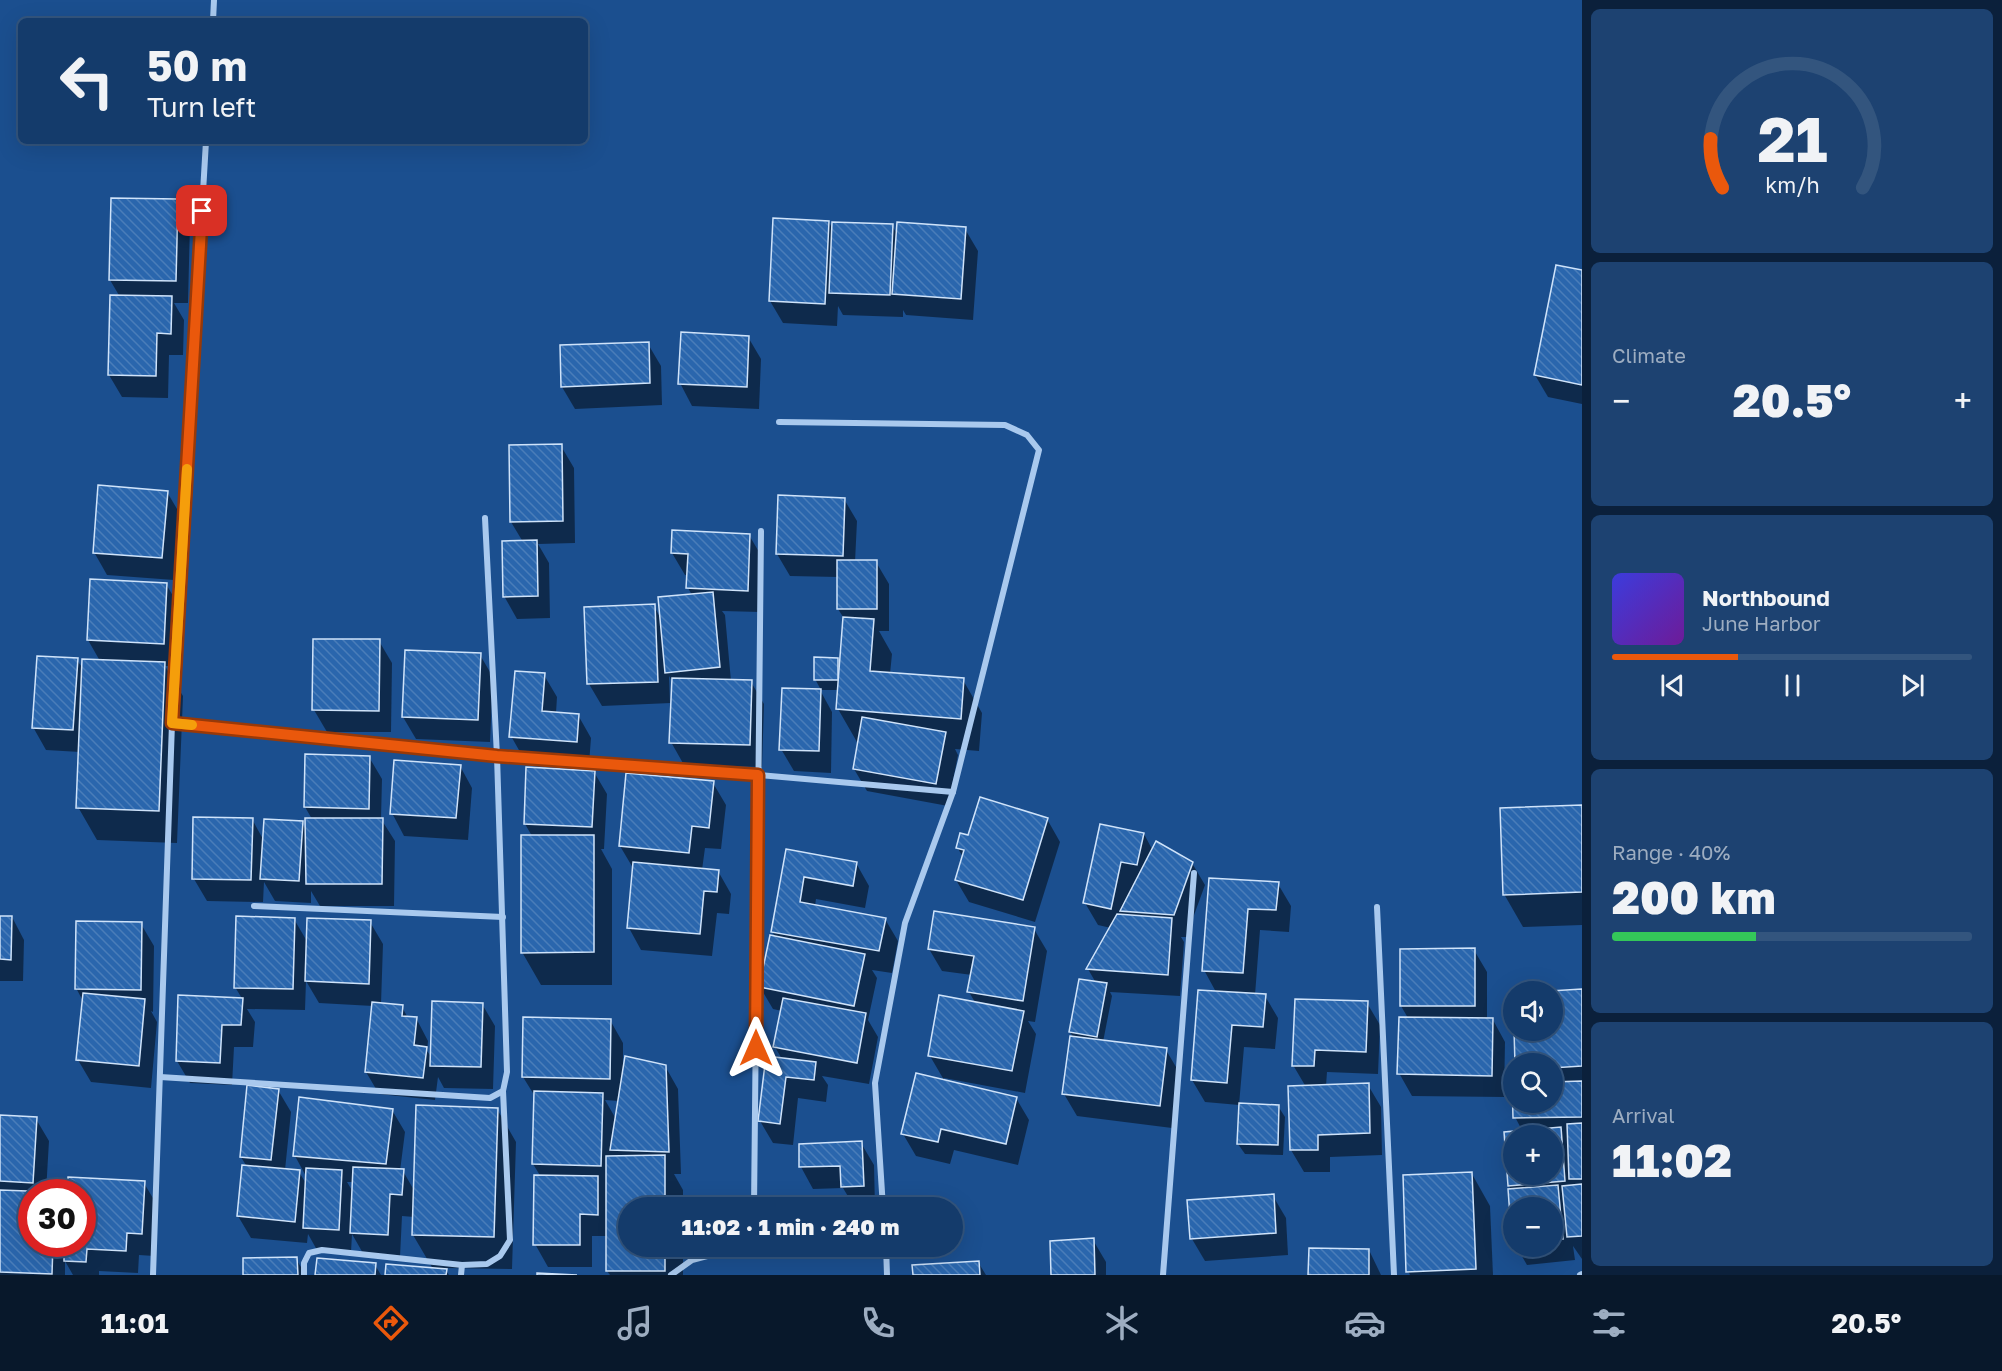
<!DOCTYPE html>
<html lang="en">
<head>
<meta charset="utf-8">
<style>
	:root { --surface:#143b6b; --page:#1d4271; --text:#f1f3f6; --muted:#9dadc1; --line:#33557e; --accent:#ea580c }
	body { margin:0; font-family:"Golos Text",sans-serif; background:var(--page); color:var(--text); height:100vh; display:flex; flex-direction:column; font-size:22px; white-space:nowrap }
	* { box-sizing:border-box; margin:0 }
	p { font-size:20px; color:var(--muted) }
	.icon { flex:none; width:33px; height:33px; fill:none; stroke:currentColor; stroke-width:2; stroke-linecap:round; stroke-linejoin:round }
	.map { position:relative; flex:1; overflow:hidden }
	.side { display:flex; flex-direction:column; gap:9px; padding:9px; background:#0b203b; width:420px }
	.side>* { flex:none }
	.hud { position:absolute; left:18px; top:18px; width:570px; height:126px; border-radius:9px; box-shadow:0 6px 24px #0002,0 0 0 2px var(--line); background:#143b6b; color:var(--text); overflow:hidden }
	.controls { position:absolute; left:1503px; top:981px; display:grid; gap:12px }
	.controls a { display:grid; place-items:center; width:60px; height:60px; border-radius:50%; background:var(--surface); box-shadow:0 6px 24px #0002,0 0 0 2px var(--line); font-size:30px }
	.speed { position:absolute; left:18px; top:1179px; display:flex; gap:12px; font-size:30px; font-weight:700; text-align:center }
	.speed>* { display:grid; place-content:center; width:78px; height:78px; border-radius:50%; background:var(--surface); box-shadow:0 6px 24px #0002,0 0 0 2px var(--line); line-height:1 }
	.speed .limit { border:9px solid #d22; background:#fff; color:#111 }
	.pin { position:absolute; display:grid; place-items:center; width:51px; height:51px; color:#fff; margin:-26px; border-radius:12px; box-shadow:0 3px 9px #0006 }
	.me { position:absolute; width:66px; margin:-33px; rotate:0deg; stroke-linejoin:round; filter:drop-shadow(0 0 4px #0008) }
	.turn { display:flex; align-items:center; gap:21px; height:126px; padding:0 30px; font-size:27px }
	.turn .icon { width:78px; height:78px; stroke-width:2.5 }
	.turn b { display:block; font-size:42px; line-height:51px }
	.big { font-size:45px; font-weight:800; line-height:1.1 }
	.side .widget { flex:1; display:flex; flex-direction:column; justify-content:center; gap:9px; min-width:0; padding:0 21px; border-radius:9px; background:var(--page) }
	.side .dial { align-items:center; gap:0 }
	.dial svg { height:156px; overflow:visible; fill:none; stroke:var(--line); stroke-width:7; stroke-linecap:round; text-anchor:middle }
	.dial text { fill:var(--text); stroke:none }
	.song { display:flex; align-items:center; gap:18px }
	.cover { width:72px; height:72px; border-radius:9px; background:linear-gradient(135deg,hsl(240 70% 55%),hsl(280 70% 35%)) }
	.played { height:6px; border-radius:3px; background:linear-gradient(90deg,var(--accent) 35%,var(--line) 35%) }
	.keys { display:flex; justify-content:space-around; direction:ltr }
	.heat { display:flex; justify-content:space-between; align-items:center; font-size:33px; direction:ltr }
	.charge { height:9px; border-radius:4px; background:linear-gradient(90deg,#34c759 40%,var(--line) 0) }
	.trip { position:absolute; left:618px; top:1197px; width:345px; height:60px; border-radius:30px; background:var(--surface); box-shadow:0 6px 24px #0002,0 0 0 2px var(--line); font-weight:800; line-height:60px; text-align:center }
	.dock { display:flex; height:96px; justify-content:space-around; align-items:center; background:#08182b; color:var(--muted) }
	.dock .icon { width:42px; height:42px }
	.dock .current { color:var(--accent) }
	.dock b { font-size:27px; color:var(--text) }
	main { display:flex; flex:1; min-height:0 }
	.map>svg:first-child { display:block }
	.shadow { fill:#0007; fill-rule:evenodd }
	.building { fill:url(#building-back-hatch); stroke:#cfe3fa; stroke-width:1.5; fill-rule:evenodd }
	.lines { fill:none; stroke-linecap:round; stroke-linejoin:round }
	.street { stroke:#a9c9ee; stroke-width:6 }
	.route-casing { stroke:#983908; stroke-width:15 }
	.route { stroke:#ea580c; stroke-width:10 }
	.slow { stroke:#f59e0b; stroke-width:10 }
</style>
</head>
<body>
<main>
<div class="map">
<svg width="1582" height="1275" viewBox="0 0 1582 1275">
	<defs>
		<pattern id="building-back-hatch" width="6" height="6" patternUnits="userSpaceOnUse" patternTransform="scale(1.5)"><rect width="6" height="6" fill="#2a66ad"/><path d="M-1 5l2 2M0 0l6 6M5-1l2 2" fill="none" stroke="#4a7db9"/></pattern>
	</defs>
	<rect width="100%" height="100%" fill="#1b4f8f"/>
	<!-- shadow -->
	<g class="shadow">
		<polygon points="177,201 190,223 188,303 174,303 184,320 183,355 169,355 168,398 122,397 109,375 120,297 110,280"/>
		<polygon points="829,222 833,230 892,226 898,235 965,229 978,251 973,320 906,315 903,310 903,317 843,315 838,306 837,326 783,323 770,301"/>
		<polygon points="1582,272 1582,404 1548,397 1535,375"/>
		<polygon points="748,337 761,359 759,409 692,406 680,383"/>
		<polygon points="648,344 661,366 662,405 575,409 562,387"/>
		<polygon points="561,446 574,468 575,543 538,544 549,563 550,618 517,619 504,596 523,542 511,522"/>
		<polygon points="167,492 180,514 174,580 107,575 94,552"/>
		<polygon points="844,499 857,521 855,562 876,562 889,584 889,631 879,631 892,654 890,674 963,680 982,713 979,751 955,749 958,755 948,806 867,791 854,769 859,742 857,742 838,709 839,690 821,690 815,679 837,659 841,666 845,620 838,609 838,577 790,576 777,554"/>
		<polygon points="749,535 762,557 760,612 722,611 725,615 731,681 751,682 764,704 762,767 684,765 671,742 673,683 669,676 670,703 671,703 602,706 589,684 586,609 654,606 661,619 692,595 688,588 688,575 685,575 672,553"/>
		<polygon points="166,584 179,606 176,666 165,666 183,696 177,843 97,840 78,807 80,752 46,750 33,727 77,660 83,669 100,661 88,640"/>
		<polygon points="379,641 392,663 391,732 327,732 314,710"/>
		<polygon points="480,655 493,677 490,742 416,739 403,717"/>
		<polygon points="544,675 557,697 556,713 578,715 591,738 589,764 524,759 511,736"/>
		<polygon points="820,690 832,712 831,773 794,771 781,749"/>
		<polygon points="369,757 382,779 381,819 395,841 394,906 320,906 311,891 311,903 275,901 264,882 263,902 207,901 194,879 252,819 264,841 302,823 307,832 312,819 305,807"/>
		<polygon points="460,766 472,788 468,840 404,836 392,813"/>
		<polygon points="594,772 607,794 604,849 601,849 612,869 612,985 541,985 522,952 532,836 525,824"/>
		<polygon points="713,783 726,805 721,849 705,848 702,870 718,871 731,894 729,914 717,913 712,956 641,950 629,928 633,868 620,846"/>
		<polygon points="1582,807 1582,925 1523,927 1504,894"/>
		<polygon points="1047,819 1060,842 1035,922 969,902 956,880 963,857 957,847 969,837"/>
		<polygon points="1144,834 1153,851 1192,863 1205,885 1186,937 1181,937 1184,942 1180,996 1110,992 1112,996 1103,1042 1166,1050 1179,1072 1172,1128 1077,1116 1064,1094 1074,1038 1070,1032 1096,983 1088,969 1111,928 1098,925 1085,903"/>
		<polygon points="787,851 856,863 869,886 865,908 816,899 815,906 885,919 898,941 892,973 872,970 877,978 868,1020 878,1037 869,1084 822,1076 828,1085 826,1102 798,1098 793,1145 773,1143 760,1121 782,1059 775,1047 782,1011 773,1009 760,987 776,937 772,932"/>
		<polygon points="1210,879 1278,884 1291,906 1289,932 1260,930 1255,995 1265,996 1278,1018 1275,1049 1244,1047 1239,1105 1205,1102 1192,1080 1216,992 1204,970"/>
		<polygon points="0,917 12,917 24,940 23,981 0,981"/>
		<polygon points="294,919 308,943 370,922 383,944 381,1004 402,1007 408,1018 416,1018 428,1041 427,1051 432,1058 482,1004 495,1026 493,1089 444,1088 438,1077 435,1100 379,1094 366,1072 373,1006 319,1003 306,981 305,1010 247,1009 255,1022 253,1047 234,1047 232,1085 190,1083 177,1061 243,1000 235,987"/>
		<polygon points="141,924 154,946 153,1012 151,1011 157,1022 151,1088 91,1082 78,1060 83,1001 76,988"/>
		<polygon points="1034,929 1047,951 1035,1022 1028,1021 1036,1034 1025,1093 944,1078 944,1080 930,1056 976,1004 969,992 972,975 942,971 929,949"/>
		<polygon points="1474,950 1487,972 1487,1020 1493,1020 1505,1042 1504,1097 1412,1096 1399,1073 1408,1018 1401,1006 1401,951"/>
		<path d="M 1582,990 L 1582,1259 L 1573,1246 L 1575,1260 L 1527,1265 L 1516,1246 L 1552,1246 L 1552,1208 L 1514,1208 L 1514,1239 L 1509,1191 L 1512,1191 L 1509,1186 L 1505,1134 L 1523,1132 L 1515,1117 L 1552,1102 L 1552,1030 ZM 1514,1136 L 1552,1136 L 1552,1174 L 1514,1174 Z"/>
		<polygon points="1367,1003 1380,1025 1378,1074 1327,1072 1326,1086 1368,1085 1381,1107 1382,1155 1330,1157 1330,1172 1304,1172 1291,1150 1306,1087 1293,1065"/>
		<path d="M 610,1020 L 623,1043 L 623,1064 L 665,1066 L 678,1089 L 681,1174 L 674,1174 L 683,1190 L 683,1208 L 628,1208 L 628,1246 L 683,1246 L 683,1275 L 610,1275 L 607,1271 L 607,1236 L 592,1236 L 592,1267 L 548,1267 L 535,1244 L 541,1177 L 533,1164 L 536,1098 L 523,1077 ZM 605,1100 L 619,1101 L 616,1119 Z"/>
		<path d="M 278,1090 L 291,1112 L 285,1170 L 299,1172 L 307,1185 L 307,1178 L 295,1156 L 392,1110 L 405,1132 L 400,1171 L 403,1171 L 415,1192 L 497,1109 L 516,1142 L 512,1269 L 444,1268 L 449,1275 L 387,1275 L 433,1269 L 413,1235 L 414,1217 L 402,1216 L 400,1257 L 364,1255 L 352,1234 L 351,1252 L 317,1250 L 308,1234 L 307,1243 L 251,1238 L 238,1216 L 247,1167 L 241,1157 ZM 347,1182 L 354,1182 L 353,1192 Z"/>
		<polygon points="1016,1098 1029,1120 1018,1165 954,1150 950,1164 916,1156 903,1134"/>
		<polygon points="1278,1106 1285,1117 1283,1155 1245,1154 1238,1144"/>
		<polygon points="0,1117 36,1119 49,1141 46,1192 32,1192 32,1244 82,1244 82,1192 69,1192 69,1178 144,1183 157,1205 154,1256 139,1255 138,1273 99,1271 99,1275 73,1275 65,1261 65,1275 0,1275"/>
		<polygon points="861,1143 874,1165 875,1208 855,1208 843,1188 813,1189 801,1167"/>
		<polygon points="1472,1174 1490,1206 1493,1275 1410,1275 1408,1271"/>
		<polygon points="1273,1196 1286,1218 1288,1255 1205,1261 1192,1239"/>
		<polygon points="1093,1240 1106,1262 1106,1275 1053,1275"/>
		<polygon points="1369,1250 1381,1275 1310,1275"/>
		<polygon points="296,1259 306,1275 245,1275"/>
		<polygon points="978,1262 986,1275 914,1275"/>
		<polygon points="375,1265 381,1275 316,1275"/>
	</g>
	<!-- building -->
	<g class="building">
		<polygon points="111,198 178,199 176,281 109,280"/>
		<polygon points="773,218 829,221 825,304 769,301"/>
		<polygon points="832,222 893,224 890,295 829,293"/>
		<polygon points="897,222 966,227 961,299 892,294"/>
		<polygon points="1556,265 1582,270 1582,385 1534,375"/>
		<polygon points="110,295 172,296 171,334 157,333 156,376 108,375"/>
		<polygon points="681,332 749,336 747,387 678,384"/>
		<polygon points="649,342 650,383 561,387 560,345"/>
		<polygon points="562,444 563,521 510,522 509,445"/>
		<polygon points="98,485 168,491 162,558 93,553"/>
		<polygon points="778,495 845,498 843,556 776,554"/>
		<polygon points="672,530 750,534 748,591 686,588 688,554 671,553"/>
		<polygon points="537,540 538,596 503,597 502,541"/>
		<rect x="837" y="560" width="40" height="49"/>
		<polygon points="90,579 167,583 164,644 87,640"/>
		<polygon points="713,592 720,667 665,673 658,597"/>
		<polygon points="655,604 658,682 587,684 584,607"/>
		<polygon points="843,617 874,619 870,671 964,678 961,719 836,709"/>
		<polygon points="313,639 380,639 379,711 312,710"/>
		<polygon points="405,650 481,653 478,720 402,717"/>
		<polygon points="37,656 78,658 73,730 32,728"/>
		<polygon points="814,657 838,658 838,680 814,680"/>
		<polygon points="82,659 165,662 159,811 76,808"/>
		<polygon points="515,671 545,673 542,711 579,714 577,742 509,737"/>
		<polygon points="672,678 752,680 750,745 669,743"/>
		<polygon points="782,688 821,689 819,751 779,750"/>
		<polygon points="862,717 946,732 936,784 853,769"/>
		<polygon points="305,754 370,756 369,809 304,807"/>
		<polygon points="394,760 461,765 456,818 390,814"/>
		<polygon points="526,767 595,771 592,827 524,824"/>
		<polygon points="626,773 714,781 709,828 692,826 689,853 619,846"/>
		<polygon points="980,797 1048,818 1023,900 955,880 964,850 956,848 960,833 968,835"/>
		<polygon points="1582,805 1582,892 1503,895 1500,808"/>
		<polygon points="193,817 253,818 251,880 192,879"/>
		<polygon points="305,818 383,818 382,884 306,884"/>
		<polygon points="264,819 303,821 299,881 260,879"/>
		<polygon points="1100,824 1144,833 1137,865 1121,862 1111,909 1083,903"/>
		<polygon points="521,835 594,835 594,952 521,953"/>
		<polygon points="1156,841 1193,862 1174,915 1120,911"/>
		<polygon points="786,849 857,862 853,886 804,877 800,902 886,918 879,951 771,932"/>
		<polygon points="633,862 719,870 717,892 704,891 700,934 627,928"/>
		<polygon points="1209,878 1279,882 1276,910 1248,909 1243,973 1202,971"/>
		<polygon points="934,911 1035,927 1023,1001 967,992 974,956 928,949"/>
		<polygon points="1117,914 1172,918 1168,975 1086,969"/>
		<polygon points="0,916 12,916 11,960 0,959"/>
		<polygon points="236,916 295,918 293,989 234,988"/>
		<polygon points="307,918 371,920 369,984 305,981"/>
		<polygon points="76,921 142,922 141,990 75,989"/>
		<polygon points="770,935 865,954 854,1006 759,987"/>
		<polygon points="1475,948 1475,1006 1400,1006 1400,949"/>
		<polygon points="1079,979 1107,983 1097,1037 1069,1032"/>
		<polygon points="1582,989 1582,1066 1552,1068 1552,1064 1515,1064 1514,1030 1552,1030 1552,992 1534,992"/>
		<polygon points="1198,990 1266,994 1263,1027 1232,1025 1227,1083 1191,1080"/>
		<polygon points="83,993 145,999 139,1066 76,1060"/>
		<polygon points="178,995 243,998 241,1025 222,1025 220,1063 176,1061"/>
		<polygon points="939,995 1024,1011 1012,1071 928,1056"/>
		<polygon points="783,998 866,1013 857,1063 773,1047"/>
		<polygon points="1295,999 1368,1001 1366,1052 1315,1050 1314,1066 1292,1066"/>
		<polygon points="432,1001 483,1003 481,1067 430,1066"/>
		<polygon points="372,1002 403,1005 402,1016 417,1017 414,1045 427,1047 423,1078 365,1072"/>
		<polygon points="523,1017 611,1019 610,1079 522,1077"/>
		<polygon points="1399,1017 1493,1018 1492,1076 1397,1074"/>
		<polygon points="1070,1036 1167,1048 1160,1106 1062,1094"/>
		<polygon points="625,1056 666,1065 669,1152 610,1150"/>
		<polygon points="766,1056 816,1062 814,1080 786,1077 780,1124 758,1121"/>
		<polygon points="916,1073 1017,1097 1006,1144 941,1129 938,1142 901,1134"/>
		<polygon points="1582,1081 1582,1117 1513,1118 1512,1082 1514,1102 1552,1102 1552,1082"/>
		<polygon points="1369,1083 1370,1133 1318,1135 1318,1150 1290,1150 1288,1086"/>
		<polygon points="247,1085 279,1089 271,1160 240,1157"/>
		<polygon points="534,1091 603,1093 601,1166 532,1164"/>
		<polygon points="299,1097 393,1109 386,1164 293,1156"/>
		<polygon points="1239,1103 1279,1105 1278,1145 1237,1144"/>
		<polygon points="416,1105 498,1108 494,1237 412,1235"/>
		<polygon points="0,1115 37,1117 33,1183 0,1181"/>
		<polygon points="1582,1123 1582,1179 1569,1179 1567,1124"/>
		<path d="M 1561,1127 L 1565,1181 L 1508,1186 L 1504,1132 ZM 1514,1136 L 1552,1136 L 1552,1174 L 1514,1174 Z"/>
		<polygon points="862,1141 864,1186 841,1187 840,1166 799,1167 799,1144"/>
		<polygon points="665,1155 665,1208 628,1208 628,1246 665,1246 665,1271 606,1271 606,1156"/>
		<polygon points="242,1165 300,1170 295,1222 237,1216"/>
		<polygon points="353,1167 404,1169 402,1195 390,1194 388,1235 350,1233"/>
		<polygon points="306,1168 342,1170 339,1230 303,1228"/>
		<polygon points="1472,1172 1476,1269 1406,1272 1403,1175"/>
		<polygon points="534,1175 598,1176 598,1215 580,1214 580,1245 533,1245"/>
		<polygon points="68,1177 145,1181 142,1234 127,1233 126,1251 87,1249 86,1262 64,1261 64,1244 82,1244 82,1192 67,1192"/>
		<polygon points="1582,1184 1582,1236 1567,1237 1562,1186"/>
		<polygon points="1558,1185 1563,1239 1552,1239 1552,1208 1514,1208 1512,1243 1508,1189"/>
		<polygon points="0,1190 55,1192 32,1192 32,1244 53,1244 52,1274 0,1272"/>
		<polygon points="1274,1194 1276,1233 1190,1239 1187,1200"/>
		<polygon points="1094,1238 1095,1275 1051,1275 1050,1241"/>
		<polygon points="1309,1248 1369,1249 1369,1275 1308,1275"/>
		<polygon points="297,1257 298,1275 243,1275 243,1258"/>
		<polygon points="317,1258 376,1263 375,1275 315,1275"/>
		<polygon points="979,1261 980,1275 913,1275 912,1265"/>
		<polygon points="386,1264 447,1269 446,1275 385,1275"/>
		<polygon points="537,1273 577,1275 537,1275"/>
	</g>
	<g class="lines">
		<!-- street -->
		<g class="street">
			<polyline points="213,21 214,0"/>
			<polyline points="779,422 1005,425 1027,435 1039,450 953,792 905,923 875,1083 883,1208"/>
			<polyline points="172,723 497,756 758,775 953,792"/>
			<polyline points="254,906 503,917"/>
			<polyline points="1377,907 1394,1275"/>
			<polyline points="160,1077 490,1098 503,1091 507,1072 497,756 485,518"/>
			<polyline points="754,1208 761,531"/>
			<polyline points="886,1246 887,1275"/>
			<polyline points="153,1275 172,723 206,141"/>
			<polyline points="304,1275 304,1263 309,1253 322,1250 462,1265 487,1264 500,1256 510,1240 503,1091"/>
			<polyline points="461,1275 462,1265"/>
			<polyline points="671,1275 692,1260 745,1246"/>
			<polyline points="1163,1275 1194,873"/>
			<polyline points="1580,1275 1582,1274"/>
		</g>
	</g>
	<g class="lines">
		<defs>
			<polyline id="route" points="202,211 172,723 497,756 758,775 756,1048"/>
		</defs>
		<!-- route casing -->
		<use href="#route" class="route-casing"/>
		<!-- route -->
		<use href="#route" class="route"/>
		<!-- slow -->
		<polyline class="slow" points="187,469 172,723 192,725"/>
	</g>
</svg>
<div class="controls">
<a><svg class="icon" aria-label="sound" viewBox="0 0 24 24"><path d="M4 9h4l5-4v14l-5-4H4zM17 9q2 3 0 6"/></svg></a>
<a><svg class="icon" aria-label="search" viewBox="0 0 24 24"><circle cx="10" cy="10" r="6"/><path d="M15 15l6 6"/></svg></a>
<a>+</a>
<a>−</a>
</div>
<div class="speed"><div class="limit">30</div></div>
<div class="pin" style="left:202px;top:211px;background:#d93025"><svg class="icon" aria-label="arrive" viewBox="0 0 24 24"><path d="M6 21V4h12l-3 4 3 4H6"/></svg></div>
<svg class="me" style="left:756px;top:1048px" viewBox="-20 -20 40 40"><path d="M0-17L14 15 0 8-14 15z" fill="#ea580c" stroke="#fff" stroke-width="4"/></svg>
<div class="trip">11:02 · 1 min · 240 m</div>
<div class="hud">
<div class="turn"><svg class="icon" aria-label="left" viewBox="0 0 24 24"><path d="M17 20v-9H6M10 6l-5 5 5 5"/></svg><div><b>50 m</b>Turn left</div></div>
</div>
</div>
<section class="side">
<div class="widget dial"><svg viewBox="0 0 100 80">
<path d="M14 69A42 42 0 1 1 86 69"/>
<path d="M14 69A42 42 0 0 1 8 44" stroke="#ea580c"/>
<text x="50" y="56" font-size="32" font-weight="700">21</text>
<text x="50" y="72" font-size="11">km/h</text>
</svg></div>
<div class="widget"><p>Climate</p>
<div class="heat"><a>−</a><b class="big">20.5°</b><a>+</a></div>
</div>
<div class="widget">
<div class="song"><i class="cover"></i><div><b>Northbound</b><p>June Harbor</p></div></div>
<div class="played"></div>
<div class="keys"><svg class="icon" aria-label="previous" viewBox="0 0 24 24"><path d="M18 5L8 12l10 7zM5 5v14"/></svg><svg class="icon" aria-label="pause" viewBox="0 0 24 24"><path d="M8 5v14M16 5v14"/></svg><svg class="icon" aria-label="next" viewBox="0 0 24 24"><path d="M6 5l10 7-10 7zM19 5v14"/></svg></div>
</div>
<div class="widget"><p>Range · 40%</p><b class="big">200 km</b><div class="charge"></div></div>
<div class="widget"><p>Arrival</p><b class="big">11:02</b></div>
</section>
</main>
<nav class="dock">
<b>11:01</b>
<svg class="icon current" aria-label="directions" viewBox="0 0 24 24"><path d="M12 3l9 9-9 9-9-9zM9 14v-3h6M13 9l2 2-2 2"/></svg>
<svg class="icon" aria-label="music" viewBox="0 0 24 24"><path d="M9 18V5l10-2v13"/><circle cx="6" cy="18" r="3"/><circle cx="16" cy="16" r="3"/></svg>
<svg class="icon" aria-label="phone" viewBox="0 0 24 24"><path d="M5 4h4l2 5-3 2q2 4 5 5l2-3 5 2v4C11 20 4 13 5 4z"/></svg>
<svg class="icon" aria-label="climate" viewBox="0 0 24 24"><path d="M12 3v18M4 7l16 10M4 17L20 7"/></svg>
<svg class="icon" aria-label="car" viewBox="0 0 24 24"><path d="M5 17H2v-5l4-1 3-4h7l3 4 3 1v5h-3M9 17h6M6 11h13"/><circle cx="7" cy="17" r="2"/><circle cx="17" cy="17" r="2"/></svg>
<svg class="icon" aria-label="filters" viewBox="0 0 24 24"><path d="M4 7h16M4 17h16"/><circle cx="9" cy="7" r="2"/><circle cx="15" cy="17" r="2"/></svg>
<b>20.5°</b>
</nav>
</body>
</html>
